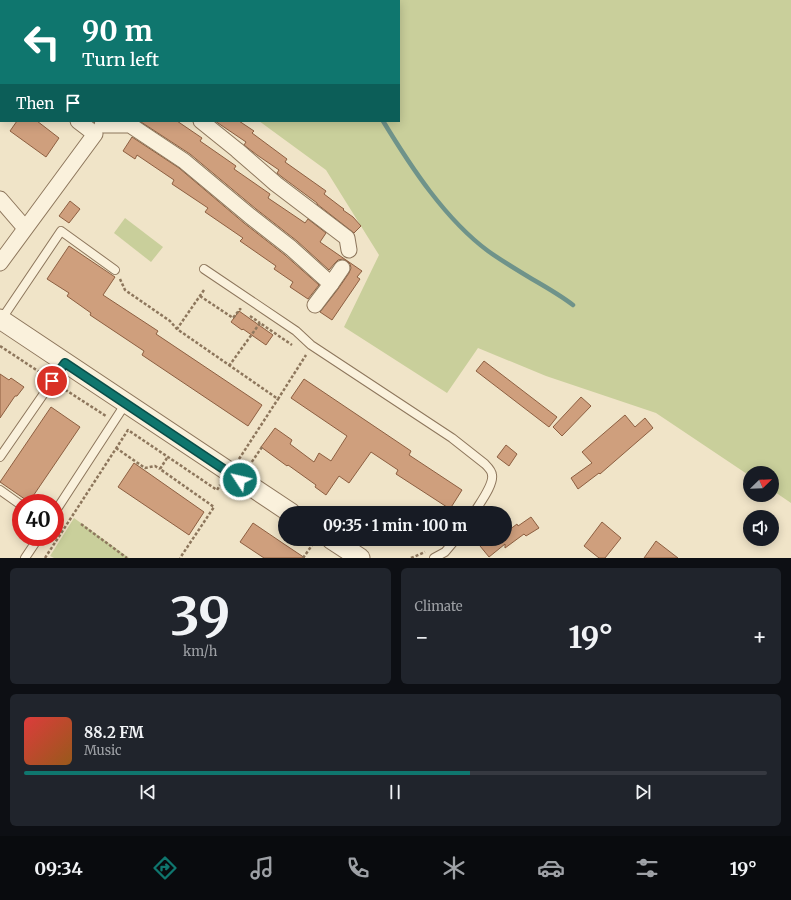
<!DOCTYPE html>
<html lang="en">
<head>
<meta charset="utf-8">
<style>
	:root { --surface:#171b24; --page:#20242c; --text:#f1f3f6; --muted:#9ea1a6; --line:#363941; --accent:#0f766e }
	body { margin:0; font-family:Merriweather,serif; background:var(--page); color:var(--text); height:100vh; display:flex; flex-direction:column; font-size:15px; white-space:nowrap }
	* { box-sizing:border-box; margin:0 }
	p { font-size:13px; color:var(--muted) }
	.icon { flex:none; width:22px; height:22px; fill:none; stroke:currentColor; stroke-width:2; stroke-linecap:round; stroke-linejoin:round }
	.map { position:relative; height:558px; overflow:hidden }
	.side { display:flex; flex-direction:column; gap:10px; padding:10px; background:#0d0f14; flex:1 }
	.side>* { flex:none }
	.banner { position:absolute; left:0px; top:0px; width:400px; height:122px; box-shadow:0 2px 10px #0003; background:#0f766e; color:#fff; overflow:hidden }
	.needle { width:26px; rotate:67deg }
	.fabs { position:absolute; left:743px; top:466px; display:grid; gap:8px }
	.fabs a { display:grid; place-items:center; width:36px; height:36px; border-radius:50%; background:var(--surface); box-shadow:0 2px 10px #0003; font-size:20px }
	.speed { position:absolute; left:12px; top:494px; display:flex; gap:8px; font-size:20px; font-weight:700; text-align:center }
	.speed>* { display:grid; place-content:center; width:52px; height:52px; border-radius:50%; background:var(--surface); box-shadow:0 2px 10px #0003; line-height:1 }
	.speed .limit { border:6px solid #d22; background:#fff; color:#111 }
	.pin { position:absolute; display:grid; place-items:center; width:34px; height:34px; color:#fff; margin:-17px; border:2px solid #fff; border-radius:50%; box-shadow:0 1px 4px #0007 }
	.me { position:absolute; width:44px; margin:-22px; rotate:305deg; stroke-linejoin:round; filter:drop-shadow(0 0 3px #0008) }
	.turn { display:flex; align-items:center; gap:14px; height:84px; padding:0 16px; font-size:18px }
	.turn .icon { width:52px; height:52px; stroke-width:2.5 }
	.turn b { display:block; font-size:28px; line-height:34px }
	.then { display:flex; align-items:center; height:38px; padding:0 16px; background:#0003; gap:8px; font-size:15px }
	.big { font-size:30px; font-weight:700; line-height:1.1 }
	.side .widget { flex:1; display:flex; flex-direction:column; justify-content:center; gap:6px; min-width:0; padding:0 14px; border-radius:6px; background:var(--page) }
	.side .dial { align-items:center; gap:0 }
	.dial b { font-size:52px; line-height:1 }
	.song { display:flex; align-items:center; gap:12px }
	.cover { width:48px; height:48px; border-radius:6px; background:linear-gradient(135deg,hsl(0 70% 55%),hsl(30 70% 35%)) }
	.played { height:4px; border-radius:2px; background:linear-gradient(90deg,var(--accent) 60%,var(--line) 60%) }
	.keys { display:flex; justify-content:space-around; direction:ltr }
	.heat { display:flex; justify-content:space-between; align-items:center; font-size:22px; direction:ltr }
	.side .tiles { flex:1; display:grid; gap:10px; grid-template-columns:1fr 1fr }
	.widget:last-child { grid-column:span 2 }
	.trip { position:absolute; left:278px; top:506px; width:234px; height:40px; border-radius:20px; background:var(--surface); box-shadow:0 2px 10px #0003; font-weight:700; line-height:40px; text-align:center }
	.tabs { display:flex; height:64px; justify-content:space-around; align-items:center; background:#090b0e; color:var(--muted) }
	.tabs .icon { width:28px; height:28px }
	.tabs .active { color:var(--accent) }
	.tabs b { font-size:18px; color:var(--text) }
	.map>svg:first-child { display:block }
	.green { fill:#c9cf9b }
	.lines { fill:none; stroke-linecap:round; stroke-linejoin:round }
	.stream { stroke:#6f938a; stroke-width:4.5 }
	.building { fill:#cf9f7d; stroke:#8d5f41 }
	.service-casing { stroke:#8d765c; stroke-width:10 }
	.minor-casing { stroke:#8d765c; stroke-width:17 }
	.tertiary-casing { stroke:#8d765c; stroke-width:21 }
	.path { stroke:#8d765c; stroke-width:2.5; stroke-dasharray:3 2; stroke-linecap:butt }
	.service { stroke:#faf1dc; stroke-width:8 }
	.minor { stroke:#faf1dc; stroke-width:15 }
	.tertiary { stroke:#faf1dc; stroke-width:19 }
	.route-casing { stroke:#0a4d48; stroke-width:10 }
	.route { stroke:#0f766e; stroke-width:7 }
</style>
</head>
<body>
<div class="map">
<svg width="791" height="558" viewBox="0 0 791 558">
	<rect width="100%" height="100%" fill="#f0e4c8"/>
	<!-- green -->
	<g class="green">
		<polygon points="140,0 791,0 791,503 772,490 772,473 750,473 750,476 656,413 546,376 478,348 447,393 344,327 379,255 326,170 259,121 399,121 399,1 139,1"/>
		<polygon points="125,218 163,247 151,262 114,233"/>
		<polygon points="74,518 129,558 54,558 50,556"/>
	</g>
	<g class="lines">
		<!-- stream -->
		<g class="stream">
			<polyline points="397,1 397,0"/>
			<path d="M 383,121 C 411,167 445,219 488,251 C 502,261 517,270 532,279 C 546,287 560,295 573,305"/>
		</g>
	</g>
	<!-- building -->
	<g class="building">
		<polygon points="17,121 37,121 59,138 46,157 10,131"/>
		<polygon points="142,121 177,121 202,138 200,141 236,166 234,169 270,194 268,198 305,223 308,219 326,233 320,242 362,271 357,277 360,279 332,320 320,312 338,289 349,273 351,268 350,264 347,261 343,259 338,260 335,263 329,270 297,241 256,209 190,154 141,122"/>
		<polygon points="215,121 239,121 254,131 252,133 287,159 285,162 326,191 324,194 341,207 344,209 343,210 353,217 361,226 354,233 317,204 317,203 282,177 277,173 279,170 257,155 244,145 246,142"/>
		<polygon points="132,137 179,168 244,223 285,255 319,285 308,299 290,287 293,282 274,269 276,266 240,241 243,238 205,212 208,208 172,184 174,180 137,155 135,159 123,151"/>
		<polygon points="70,201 80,209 69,223 59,216"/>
		<polygon points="69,246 115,277 103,295 158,331 156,334 262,405 248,426 142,355 144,351 90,315 91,313 67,296 69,293 47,279"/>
		<polygon points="239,311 273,335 266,345 243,329 242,330 231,322"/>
		<polygon points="484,361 557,417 549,427 476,371"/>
		<polygon points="0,374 9,380 11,378 24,387 17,396 15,396 0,418"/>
		<polygon points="304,379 411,451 409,455 462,490 450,509 396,474 398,470 371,452 349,483 339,476 326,495 315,487 316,485 288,465 287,466 261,447 275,428 292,440 290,444 314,462 319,453 331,461 347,436 291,398"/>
		<polygon points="581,397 591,406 562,436 553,427"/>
		<polygon points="51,407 80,427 29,502 0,482"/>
		<polygon points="625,415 635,427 645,418 653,428 600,474 599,473 578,489 571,478 592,463 582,452"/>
		<polygon points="506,445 517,454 509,466 497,457"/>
		<polygon points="134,463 204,512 189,535 118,487"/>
		<polygon points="531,517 539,528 526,536 524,534 505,548 505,544 489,557 480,546 490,539 505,539 505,533 517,524 518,526"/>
		<polygon points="602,522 621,538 605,558 599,558 584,546"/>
		<polygon points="253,523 284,544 305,558 264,558 240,542"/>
		<polygon points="656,541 678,558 644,558"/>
	</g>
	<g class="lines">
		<defs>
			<g id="service">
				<path d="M 204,269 L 296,331 L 311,345 L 452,438 L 485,464 C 488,467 492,471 492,475 C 494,485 479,504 474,513"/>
				<polyline points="1,320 61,231 115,270"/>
				<polyline points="0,457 65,363"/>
				<polyline points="0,490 21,505"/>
				<polyline points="55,512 126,403"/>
				<polyline points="25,558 39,537"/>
				<polyline points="434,558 445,552 456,539"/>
			</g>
			<g id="minor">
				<polyline points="86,0 86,1"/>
				<polyline points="0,61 1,61"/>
				<polyline points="201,121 237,150 276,184 347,238 349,250"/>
				<polyline points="102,125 130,125 184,161 250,216 291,248 331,284 315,305"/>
				<polyline points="0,199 25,228"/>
				<polyline points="0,263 95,134 78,121"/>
				<polyline points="331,284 342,268"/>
			</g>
			<g id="tertiary">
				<polyline points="0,319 291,513"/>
				<polyline points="331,539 360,558"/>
			</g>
		</defs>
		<!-- service casing -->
		<use href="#service" class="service-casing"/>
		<!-- minor casing -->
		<use href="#minor" class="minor-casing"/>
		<!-- tertiary casing -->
		<use href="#tertiary" class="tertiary-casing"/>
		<!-- path -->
		<g class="path">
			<polyline points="120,279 125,290 170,321 177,329"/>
			<polyline points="204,290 177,329 278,399 306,355"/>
			<polyline points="200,296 233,318 240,309 241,310"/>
			<polyline points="250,316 260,323"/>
			<polyline points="0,346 44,375"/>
			<polyline points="229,366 260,323 292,345"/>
			<polyline points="61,387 106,416"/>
			<polyline points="116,448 145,468 155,466 160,469"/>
			<polyline points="167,458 160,469 214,507 180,558"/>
			<polyline points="239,459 278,399"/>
			<polyline points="249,466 262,447"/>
			<polyline points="81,524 127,558"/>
			<polyline points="45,558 128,430 217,490 220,485"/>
			<polyline points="303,558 315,541"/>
			<polyline points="411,558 425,552"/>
		</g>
		<!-- service -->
		<use href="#service" class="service"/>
		<!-- minor -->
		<use href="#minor" class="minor"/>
		<!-- tertiary -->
		<use href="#tertiary" class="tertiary"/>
	</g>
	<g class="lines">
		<defs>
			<polyline id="route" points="52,381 65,363 240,480"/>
		</defs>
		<!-- route casing -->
		<use href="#route" class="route-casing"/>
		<!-- route -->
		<use href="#route" class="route"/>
	</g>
</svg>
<div class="fabs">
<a><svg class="needle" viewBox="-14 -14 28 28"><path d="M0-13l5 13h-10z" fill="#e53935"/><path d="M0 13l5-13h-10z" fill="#9ea1a6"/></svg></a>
<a><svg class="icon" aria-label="sound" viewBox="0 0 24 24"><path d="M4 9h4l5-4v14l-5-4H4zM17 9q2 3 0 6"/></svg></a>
</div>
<div class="speed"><div class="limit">40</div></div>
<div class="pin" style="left:52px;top:381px;background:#d93025"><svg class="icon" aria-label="arrive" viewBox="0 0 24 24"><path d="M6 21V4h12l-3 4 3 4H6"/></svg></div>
<svg class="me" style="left:240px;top:480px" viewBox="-20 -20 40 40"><circle r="17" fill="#0f766e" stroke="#fff" stroke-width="3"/><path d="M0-11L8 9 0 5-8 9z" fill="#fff"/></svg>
<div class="trip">09:35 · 1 min · 100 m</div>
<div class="banner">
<div class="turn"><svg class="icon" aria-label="left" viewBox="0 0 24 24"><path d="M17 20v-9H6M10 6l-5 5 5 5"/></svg><div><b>90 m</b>Turn left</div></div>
<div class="then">Then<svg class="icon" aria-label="arrive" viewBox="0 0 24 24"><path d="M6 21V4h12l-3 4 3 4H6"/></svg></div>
</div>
</div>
<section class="side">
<div class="tiles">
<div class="widget dial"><b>39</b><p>km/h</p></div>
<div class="widget"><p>Climate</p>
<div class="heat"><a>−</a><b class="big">19°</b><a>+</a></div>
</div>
<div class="widget">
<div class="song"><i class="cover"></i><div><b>88.2 FM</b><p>Music</p></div></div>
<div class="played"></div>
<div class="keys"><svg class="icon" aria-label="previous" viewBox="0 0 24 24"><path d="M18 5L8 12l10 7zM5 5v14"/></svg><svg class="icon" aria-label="pause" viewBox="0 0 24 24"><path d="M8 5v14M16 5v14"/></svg><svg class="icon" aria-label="next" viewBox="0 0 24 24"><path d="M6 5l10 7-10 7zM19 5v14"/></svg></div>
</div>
</div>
</section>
<nav class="tabs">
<b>09:34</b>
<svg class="icon active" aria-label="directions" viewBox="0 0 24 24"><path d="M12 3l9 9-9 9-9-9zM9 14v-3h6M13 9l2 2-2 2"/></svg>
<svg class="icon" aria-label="music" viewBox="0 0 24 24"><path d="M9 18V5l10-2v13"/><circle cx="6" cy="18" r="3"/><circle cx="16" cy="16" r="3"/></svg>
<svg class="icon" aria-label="phone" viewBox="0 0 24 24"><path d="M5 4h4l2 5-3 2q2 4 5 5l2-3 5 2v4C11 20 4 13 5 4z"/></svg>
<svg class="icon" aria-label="climate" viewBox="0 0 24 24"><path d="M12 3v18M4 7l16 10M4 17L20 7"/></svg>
<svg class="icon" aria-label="car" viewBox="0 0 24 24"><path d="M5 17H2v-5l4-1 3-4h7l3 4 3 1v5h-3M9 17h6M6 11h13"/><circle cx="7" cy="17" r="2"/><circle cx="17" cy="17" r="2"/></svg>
<svg class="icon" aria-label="filters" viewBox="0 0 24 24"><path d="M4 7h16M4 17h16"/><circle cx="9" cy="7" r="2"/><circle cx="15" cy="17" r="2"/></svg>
<b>19°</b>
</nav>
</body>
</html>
